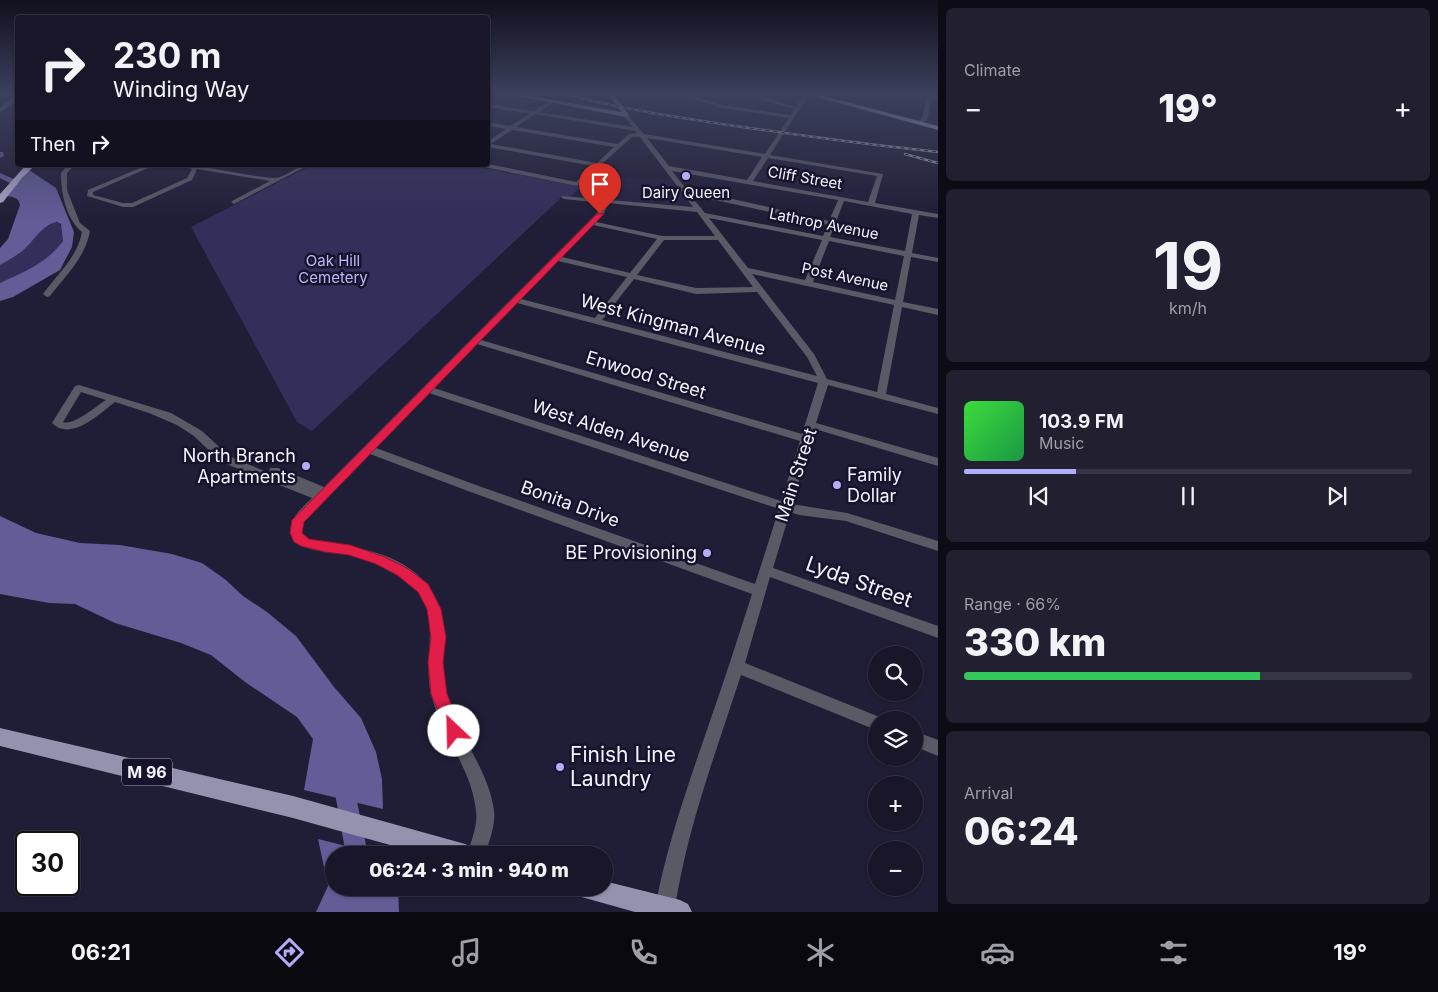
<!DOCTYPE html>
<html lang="en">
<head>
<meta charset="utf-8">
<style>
	:root { --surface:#181628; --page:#211f30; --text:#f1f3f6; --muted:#9f9fa8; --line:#363545; --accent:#b3adf9 }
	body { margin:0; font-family:Inter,sans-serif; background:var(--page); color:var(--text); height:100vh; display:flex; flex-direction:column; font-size:19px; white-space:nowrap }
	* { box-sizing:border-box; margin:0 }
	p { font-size:16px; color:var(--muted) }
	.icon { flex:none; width:28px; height:28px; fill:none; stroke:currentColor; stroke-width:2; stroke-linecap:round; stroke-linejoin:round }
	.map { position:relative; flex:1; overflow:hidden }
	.details { display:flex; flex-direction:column; gap:8px; padding:8px; background:#0d0c16; width:500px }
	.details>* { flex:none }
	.banner { position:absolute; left:15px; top:15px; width:475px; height:152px; border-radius:5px; box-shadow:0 1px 4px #0004,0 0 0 1px var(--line); background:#181628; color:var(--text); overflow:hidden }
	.fabs { position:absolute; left:868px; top:646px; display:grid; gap:10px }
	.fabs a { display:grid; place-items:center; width:55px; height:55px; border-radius:50%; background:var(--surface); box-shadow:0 1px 4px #0004,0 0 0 1px var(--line); font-size:25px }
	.speed { position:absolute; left:15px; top:831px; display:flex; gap:10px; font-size:25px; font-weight:700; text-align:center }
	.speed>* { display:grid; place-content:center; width:65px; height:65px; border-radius:50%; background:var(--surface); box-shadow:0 1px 4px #0004,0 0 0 1px var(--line); line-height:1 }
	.speed .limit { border:2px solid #111; border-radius:8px; background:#fff; color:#111 }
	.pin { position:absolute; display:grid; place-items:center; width:42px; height:42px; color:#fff; margin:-51px -21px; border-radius:50% 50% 50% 0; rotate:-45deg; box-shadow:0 0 5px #0007 }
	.pin .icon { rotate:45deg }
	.me { position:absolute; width:55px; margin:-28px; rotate:336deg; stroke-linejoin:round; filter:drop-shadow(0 0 4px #0008) }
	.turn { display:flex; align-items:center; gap:18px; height:105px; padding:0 15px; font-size:22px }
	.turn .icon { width:65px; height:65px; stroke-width:2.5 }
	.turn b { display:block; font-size:35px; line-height:42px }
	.then { display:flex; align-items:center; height:48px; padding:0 15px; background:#0003; gap:10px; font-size:19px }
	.big { font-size:38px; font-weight:800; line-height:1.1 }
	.details .tile { flex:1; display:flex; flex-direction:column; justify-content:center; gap:8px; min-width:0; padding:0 18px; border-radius:8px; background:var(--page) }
	.details .dial { align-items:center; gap:0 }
	.dial b { font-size:65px; line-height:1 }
	.song { display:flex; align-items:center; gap:15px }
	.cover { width:60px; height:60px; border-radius:8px; background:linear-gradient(135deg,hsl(120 70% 55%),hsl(140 70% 35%)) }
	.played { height:5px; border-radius:2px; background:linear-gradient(90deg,var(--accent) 25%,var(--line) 25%) }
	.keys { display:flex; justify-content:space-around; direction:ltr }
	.heat { display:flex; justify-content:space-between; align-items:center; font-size:28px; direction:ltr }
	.charge { height:8px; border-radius:4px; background:linear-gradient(90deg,#34c759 66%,var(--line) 0) }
	.trip { position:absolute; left:325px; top:846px; width:288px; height:50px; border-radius:25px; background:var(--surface); box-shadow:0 1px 4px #0004,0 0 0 1px var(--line); font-weight:800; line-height:50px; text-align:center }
	.tab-bar { display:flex; height:80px; justify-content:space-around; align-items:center; background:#0a0910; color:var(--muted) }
	.tab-bar .icon { width:35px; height:35px }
	.tab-bar .active { color:var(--accent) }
	.tab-bar b { font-size:22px; color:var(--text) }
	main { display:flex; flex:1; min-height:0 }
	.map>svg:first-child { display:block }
	.built { fill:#252141 }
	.green { fill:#332e5a }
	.water { fill:#625c97 }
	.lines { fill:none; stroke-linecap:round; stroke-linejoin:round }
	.river { fill:#625c97; fill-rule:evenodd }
	.minor { fill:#5a5a67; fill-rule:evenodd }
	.major { fill:#9492ae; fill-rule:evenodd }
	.highway { fill:#aba9ca; fill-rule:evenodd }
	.rail-casing { stroke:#a2a1b1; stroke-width:2.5 }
	.rail { stroke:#17132c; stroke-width:1; stroke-dasharray:4; stroke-linecap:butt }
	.route { fill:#e11d48; stroke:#92132f }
	.poi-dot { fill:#b3adf9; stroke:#17132c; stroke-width:2 }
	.labels { text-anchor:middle; stroke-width:5; stroke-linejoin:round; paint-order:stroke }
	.far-street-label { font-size:15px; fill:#f3f3fe; stroke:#17132c }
	.far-poi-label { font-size:15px; fill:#f3f3fe; stroke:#17132c }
	.far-park-label { font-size:15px; fill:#bcb7fc; stroke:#17132c }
	.shield { fill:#17132c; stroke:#b1b0bf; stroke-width:1 }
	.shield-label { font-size:16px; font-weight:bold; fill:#f3f3fe }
	.street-label { font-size:18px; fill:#f3f3fe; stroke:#17132c }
	.poi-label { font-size:18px; fill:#f3f3fe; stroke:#17132c; text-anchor:end }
	.near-street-label { font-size:21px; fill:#f3f3fe; stroke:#17132c }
	.near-poi-label { font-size:21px; fill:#f3f3fe; stroke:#17132c; text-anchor:start }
</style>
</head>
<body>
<main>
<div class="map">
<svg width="938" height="912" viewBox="0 0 938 912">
	<rect width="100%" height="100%" fill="#201d36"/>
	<!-- built -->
	<polygon class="built" points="590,176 672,179 692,208 570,197"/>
	<!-- green -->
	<g class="green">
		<polygon points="312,165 468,165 581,187 570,197 563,196 312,431 297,422 191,227"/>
		<path d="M 53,223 L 59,223 C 80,252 19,275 0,283 L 0,265 L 20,252 L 43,229 Z"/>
	</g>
	<!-- water -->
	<g class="water">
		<path d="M 29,170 L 56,188 L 74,232 L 72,247 L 60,270 L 13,297 L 0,301 L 0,283 C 24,272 47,263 63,241 L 61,224 L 57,222 C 41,225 33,243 21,252 C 14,257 7,261 0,265 L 0,248 L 8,239 L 20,205 C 19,198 14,197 7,196 Z"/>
		<polygon points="0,516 36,533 80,543 120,545 172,554 202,563 226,580 243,596 267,612 296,636 334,687 361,718 376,752 382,779 383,809 304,790 313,739 297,717 245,682 211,655 181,643 115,623 75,604 49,603 0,594"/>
		<polygon points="318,839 382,855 334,855 334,888 398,888 399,912 316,912 328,886"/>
	</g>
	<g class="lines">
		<!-- river -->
		<g class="river">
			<polygon points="18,93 18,99 0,113 0,108"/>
			<polygon points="0,152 3,152 4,156 0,158"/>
			<polygon points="0,173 32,187 33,189 26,191 0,178"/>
			<polygon points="343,772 350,775 353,782 368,855 346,855 333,782 336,775"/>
		</g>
		<!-- minor -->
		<g class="minor">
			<path d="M 675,93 L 682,93 L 722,105 L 791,115 L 794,109 L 739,93 L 747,93 L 796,107 L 805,93 L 810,93 L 770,155 L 883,174 L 875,203 L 938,214 L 938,218 L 919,215 L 912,253 L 938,258 L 938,262 L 911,257 L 903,302 L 938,309 L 938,315 L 902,307 L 886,394 L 938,408 L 938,414 L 828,385 L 816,423 L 938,458 L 938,466 L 815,429 L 792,504 L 847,513 L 938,541 L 938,551 L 846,521 L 799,515 L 790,512 L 773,568 L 938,626 L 938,638 L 770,577 L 745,663 L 882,718 L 883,720 L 876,720 L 876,730 L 741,675 C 716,752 687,828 675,908 L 673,912 L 657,912 L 655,908 C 667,844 688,785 709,724 C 724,681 738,638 752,594 L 468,491 L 370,454 L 304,522 L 302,535 L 309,539 C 349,548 391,548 422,579 C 456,612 436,654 447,694 C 457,735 488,768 494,810 C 496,825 489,841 485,855 L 467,855 C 471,841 478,826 476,811 C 472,769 441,735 431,694 C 422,657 444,612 410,583 C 392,568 368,558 345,554 C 328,551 308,552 294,542 C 283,523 300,510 312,498 L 221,462 L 194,436 L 177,425 L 149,413 L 115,402 C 99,414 71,442 52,423 L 75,386 L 79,385 L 171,413 L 202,431 L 229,456 L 269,473 L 270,468 L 278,468 L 324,487 L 597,213 L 602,203 L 564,199 L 562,198 L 562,196 L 693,207 L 640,137 L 632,137 L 577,186 L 479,166 L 478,165 L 488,164 L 576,182 L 593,166 L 488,147 L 488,141 L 506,129 L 488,126 L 488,122 L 510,126 L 530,114 L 488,107 L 488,104 L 534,111 L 551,100 L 553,103 L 539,112 L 633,127 L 623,115 L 626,113 L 644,134 L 765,154 L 789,118 L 721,108 ZM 535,114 L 635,131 L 637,133 L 629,134 L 618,144 L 516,127 ZM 512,130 L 614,147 L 597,163 L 491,144 ZM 647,138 L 762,157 L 747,180 L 669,166 ZM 768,158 L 877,176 L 868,202 L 753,181 ZM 672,171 L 838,200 L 829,221 C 782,211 736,198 688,191 ZM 691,196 C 737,203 782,216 828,225 L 823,236 L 705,213 ZM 844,201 L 912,214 L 905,251 L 830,237 ZM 608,203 L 697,212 L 715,236 L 662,236 L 596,222 L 604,214 ZM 709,218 L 822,240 L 805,280 L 748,268 ZM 593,225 L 657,239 L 630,273 L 562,257 ZM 664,240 L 718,240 L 753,287 L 696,288 L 637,275 ZM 829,241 L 904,256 L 895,300 L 813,282 ZM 558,261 L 627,277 L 595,318 L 521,299 ZM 752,274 L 894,305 L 877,392 L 827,379 L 814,354 ZM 634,279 L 696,294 L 757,292 L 807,357 L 817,376 L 602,320 ZM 517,303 L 818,383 L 802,434 L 481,340 ZM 477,344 L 800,441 L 781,501 L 434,388 ZM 81,392 L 106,400 C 96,406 74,426 63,422 ZM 429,393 L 779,509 L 755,584 L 476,485 L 376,448 Z"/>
			<polygon points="930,95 938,95 938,99 932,99 927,120 921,124 917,124 917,122 922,118 927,97"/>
			<path d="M 68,165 L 75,165 L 67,173 L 67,190 L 80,223 L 90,231 C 85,258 66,275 50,296 L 47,297 L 43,294 C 58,273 77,258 82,232 C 66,219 61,193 61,173 Z"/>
			<path d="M 147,165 L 155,165 L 93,192 L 93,195 L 123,203 L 132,203 L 187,178 L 192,169 L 178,165 C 210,165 241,176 274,178 C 286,178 296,165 309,165 L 234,204 L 231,202 L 232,201 L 270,181 L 197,169 L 192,180 L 133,207 L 123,207 L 87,196 L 88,190 Z"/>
			<polygon points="914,731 938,740 938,756 914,746"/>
		</g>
		<!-- major -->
		<g class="major">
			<polygon points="501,93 514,93 621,112 607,93 613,93 629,115 626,117"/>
			<polygon points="0,728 293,796 465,844 473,847 476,855 426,855 293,818 0,746"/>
			<polygon points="604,881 680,900 688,904 692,912 635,912 578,896 575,888 604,888"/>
		</g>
		<!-- highway -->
		<g class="highway">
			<polygon points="802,93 813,93 938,126 938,130"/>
			<polygon points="26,165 35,165 22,178 3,202 0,203 0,194"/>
		</g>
		<defs>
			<g id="rail">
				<path d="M 561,93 C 612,107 663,115 715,123 C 789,134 863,144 938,152"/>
				<polyline points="905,154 938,163"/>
			</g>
		</defs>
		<!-- rail casing -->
		<use href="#rail" class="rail-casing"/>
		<!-- rail -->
		<use href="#rail" class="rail"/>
	</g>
	<!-- sky -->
	<linearGradient id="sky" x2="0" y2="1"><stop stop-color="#12101e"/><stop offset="0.42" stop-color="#3c405d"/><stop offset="1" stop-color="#3c405d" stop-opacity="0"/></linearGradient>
	<rect width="938" height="221" fill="url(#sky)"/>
	<!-- route -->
	<polygon class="route" points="598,213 604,214 304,522 302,533 309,539 350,545 385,557 407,568 428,584 441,609 446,637 443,662 447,694 462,731 460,736 454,739 449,736 431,694 428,662 431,637 427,609 418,592 397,575 376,564 349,555 325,552 301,546 294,542 290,533 292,520"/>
	<!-- markers -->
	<g class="poi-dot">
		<circle cx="686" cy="176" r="5"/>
		<circle cx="306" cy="466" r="5"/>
		<circle cx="837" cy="485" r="5"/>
		<circle cx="707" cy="553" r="5"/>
		<circle cx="560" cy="767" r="5"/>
	</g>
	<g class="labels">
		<!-- far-street labels -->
		<g class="far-street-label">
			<text transform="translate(805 178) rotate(10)" y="5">Cliff Street</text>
			<text transform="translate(824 224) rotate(11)" y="5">Lathrop Avenue</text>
			<text transform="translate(845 277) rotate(12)" y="5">Post Avenue</text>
		</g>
		<!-- far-poi labels -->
		<g class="far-poi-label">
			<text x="686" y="198">Dairy Queen</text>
		</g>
		<!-- far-park labels -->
		<g class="far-park-label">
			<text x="333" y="266">Oak Hill<tspan x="333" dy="17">Cemetery</tspan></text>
		</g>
		<!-- shield labels -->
		<rect class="shield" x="122" y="758.5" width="50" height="27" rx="4"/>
		<g class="shield-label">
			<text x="147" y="778">M 96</text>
		</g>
		<!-- street labels -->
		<g class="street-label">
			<text transform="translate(673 325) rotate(15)" y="6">West Kingman Avenue</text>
			<text transform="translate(646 375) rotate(17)" y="6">Enwood Street</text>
			<text transform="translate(611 431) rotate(18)" y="6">West Alden Avenue</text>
			<text transform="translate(796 475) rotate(-72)" y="6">Main Street</text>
			<text transform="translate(570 504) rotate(20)" y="6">Bonita Drive</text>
		</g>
		<!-- poi labels -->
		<g class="poi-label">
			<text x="296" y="462">North Branch<tspan x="296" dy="21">Apartments</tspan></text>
			<text x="847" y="481" text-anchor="start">Family<tspan x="847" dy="21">Dollar</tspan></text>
			<text x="697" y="559">BE Provisioning</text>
		</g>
		<!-- near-street labels -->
		<g class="near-street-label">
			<text transform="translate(859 582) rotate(20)" y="7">Lyda Street</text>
		</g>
		<!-- near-poi labels -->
		<g class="near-poi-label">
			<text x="570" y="762">Finish Line<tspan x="570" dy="24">Laundry</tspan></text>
		</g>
	</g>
</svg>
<div class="fabs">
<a><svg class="icon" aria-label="search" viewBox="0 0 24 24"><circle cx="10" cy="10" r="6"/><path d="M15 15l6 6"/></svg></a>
<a><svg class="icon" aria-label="layers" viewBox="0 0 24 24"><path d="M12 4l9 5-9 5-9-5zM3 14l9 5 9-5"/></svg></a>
<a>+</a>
<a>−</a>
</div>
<div class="speed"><div class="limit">30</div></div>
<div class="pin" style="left:600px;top:214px;background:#d93025"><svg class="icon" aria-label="arrive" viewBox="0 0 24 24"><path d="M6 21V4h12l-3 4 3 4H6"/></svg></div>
<svg class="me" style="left:454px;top:731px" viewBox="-20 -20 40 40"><circle r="19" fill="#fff"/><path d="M0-13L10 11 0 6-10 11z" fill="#e11d48"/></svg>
<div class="trip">06:24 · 3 min · 940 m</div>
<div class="banner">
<div class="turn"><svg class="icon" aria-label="right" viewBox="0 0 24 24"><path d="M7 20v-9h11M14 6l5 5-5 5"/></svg><div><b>230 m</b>Winding Way</div></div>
<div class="then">Then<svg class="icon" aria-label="right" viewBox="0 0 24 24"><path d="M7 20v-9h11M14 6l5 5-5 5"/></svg></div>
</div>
</div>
<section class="details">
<div class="tile"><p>Climate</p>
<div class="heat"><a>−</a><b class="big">19°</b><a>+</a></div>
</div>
<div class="tile dial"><b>19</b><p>km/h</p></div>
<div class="tile">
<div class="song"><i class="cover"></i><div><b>103.9 FM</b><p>Music</p></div></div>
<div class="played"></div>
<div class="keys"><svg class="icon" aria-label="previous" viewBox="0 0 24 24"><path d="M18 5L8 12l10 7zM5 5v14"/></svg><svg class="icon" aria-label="pause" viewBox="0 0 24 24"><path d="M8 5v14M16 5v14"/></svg><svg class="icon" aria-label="next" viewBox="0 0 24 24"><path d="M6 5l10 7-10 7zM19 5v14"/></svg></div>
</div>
<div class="tile"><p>Range · 66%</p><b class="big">330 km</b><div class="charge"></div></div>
<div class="tile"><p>Arrival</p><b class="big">06:24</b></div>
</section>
</main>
<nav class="tab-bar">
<b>06:21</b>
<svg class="icon active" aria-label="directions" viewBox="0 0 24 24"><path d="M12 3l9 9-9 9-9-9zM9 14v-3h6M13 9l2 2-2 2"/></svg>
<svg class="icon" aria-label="music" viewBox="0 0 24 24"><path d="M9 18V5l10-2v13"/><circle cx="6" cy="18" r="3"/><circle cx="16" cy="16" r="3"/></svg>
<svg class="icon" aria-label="phone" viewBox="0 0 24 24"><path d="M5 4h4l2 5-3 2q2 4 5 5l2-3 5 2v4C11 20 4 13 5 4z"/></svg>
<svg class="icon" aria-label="climate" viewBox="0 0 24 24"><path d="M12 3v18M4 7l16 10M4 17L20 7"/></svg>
<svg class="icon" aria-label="car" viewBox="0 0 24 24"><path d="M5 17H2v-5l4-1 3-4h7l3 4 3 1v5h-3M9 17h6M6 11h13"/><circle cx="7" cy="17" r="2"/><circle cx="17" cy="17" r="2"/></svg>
<svg class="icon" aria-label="filters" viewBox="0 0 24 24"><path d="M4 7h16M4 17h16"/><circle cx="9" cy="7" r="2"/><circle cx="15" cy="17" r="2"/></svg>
<b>19°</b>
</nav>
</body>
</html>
